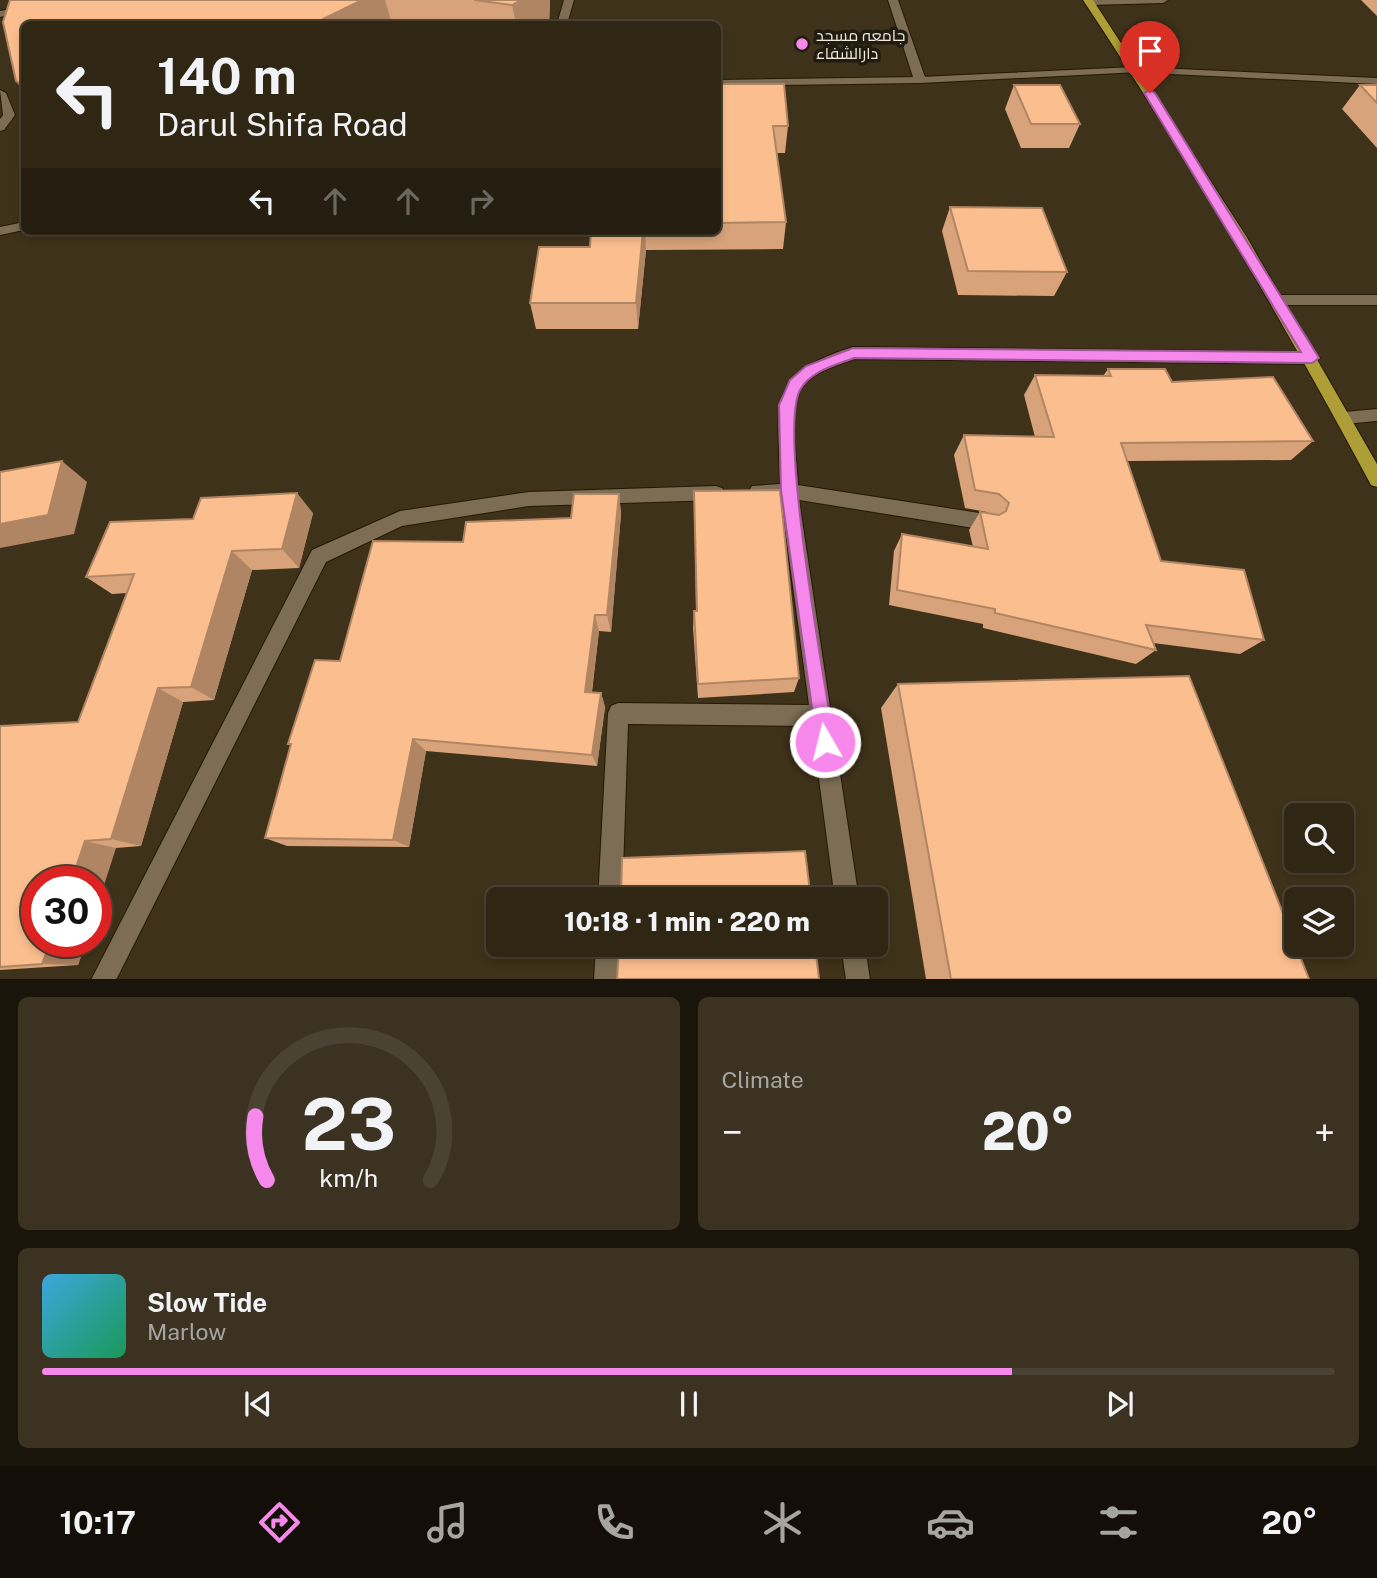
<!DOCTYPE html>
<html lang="en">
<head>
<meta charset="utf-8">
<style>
	:root { --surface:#2f2614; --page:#3b3222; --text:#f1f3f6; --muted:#a7a5a0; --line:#4a4334; --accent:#f788eb }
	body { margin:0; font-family:"Public Sans",Cairo,sans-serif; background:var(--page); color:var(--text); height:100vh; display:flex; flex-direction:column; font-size:26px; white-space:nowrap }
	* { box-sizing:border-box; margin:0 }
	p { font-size:23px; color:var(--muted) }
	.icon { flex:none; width:38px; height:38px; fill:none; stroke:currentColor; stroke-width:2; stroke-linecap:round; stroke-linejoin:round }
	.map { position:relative; height:979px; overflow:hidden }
	.sheet { display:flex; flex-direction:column; gap:18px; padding:18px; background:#1a150b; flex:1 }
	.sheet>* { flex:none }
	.hud { position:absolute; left:21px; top:21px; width:700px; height:214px; border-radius:10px; box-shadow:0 4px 10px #0003,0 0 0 2px var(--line); background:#2f2614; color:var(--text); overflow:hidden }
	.fabs { position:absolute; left:1284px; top:803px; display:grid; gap:14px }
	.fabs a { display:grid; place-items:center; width:70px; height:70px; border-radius:10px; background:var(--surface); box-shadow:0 4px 10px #0003,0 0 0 2px var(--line); font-size:35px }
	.speed { position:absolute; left:21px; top:866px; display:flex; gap:14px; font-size:35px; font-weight:700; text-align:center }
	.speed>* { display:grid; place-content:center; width:91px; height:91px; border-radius:50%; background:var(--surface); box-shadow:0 4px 10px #0003,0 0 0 2px var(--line); line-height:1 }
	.speed .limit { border:10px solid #d22; background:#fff; color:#111 }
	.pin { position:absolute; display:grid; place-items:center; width:60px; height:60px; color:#fff; margin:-72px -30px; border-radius:50% 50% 50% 0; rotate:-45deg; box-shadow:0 0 7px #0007 }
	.pin .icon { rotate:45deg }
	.me { position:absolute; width:77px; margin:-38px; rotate:352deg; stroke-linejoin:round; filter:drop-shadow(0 0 5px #0008) }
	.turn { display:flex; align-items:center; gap:24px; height:147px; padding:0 21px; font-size:32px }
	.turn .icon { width:91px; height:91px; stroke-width:2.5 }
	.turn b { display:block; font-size:49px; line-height:60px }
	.lanes { display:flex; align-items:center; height:66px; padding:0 21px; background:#0003; justify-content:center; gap:35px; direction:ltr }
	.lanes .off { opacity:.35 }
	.big { font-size:52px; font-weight:800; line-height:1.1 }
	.sheet .card { flex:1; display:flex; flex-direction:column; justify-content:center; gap:10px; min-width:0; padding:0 24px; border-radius:10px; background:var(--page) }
	.sheet .dial { align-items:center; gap:0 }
	.dial svg { height:182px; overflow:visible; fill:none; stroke:var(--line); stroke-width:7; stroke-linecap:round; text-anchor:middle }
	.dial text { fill:var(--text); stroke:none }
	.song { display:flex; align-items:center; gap:21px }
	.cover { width:84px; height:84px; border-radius:10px; background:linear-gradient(135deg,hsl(200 70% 55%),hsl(150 70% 35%)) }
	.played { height:7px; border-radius:4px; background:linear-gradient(90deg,var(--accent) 75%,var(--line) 75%) }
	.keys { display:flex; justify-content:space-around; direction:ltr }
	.heat { display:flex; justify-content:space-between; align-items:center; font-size:38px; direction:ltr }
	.sheet .tiles { flex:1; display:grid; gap:18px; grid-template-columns:1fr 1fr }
	.card:last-child { grid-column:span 2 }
	.trip { position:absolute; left:486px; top:887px; width:402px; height:70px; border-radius:10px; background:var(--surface); box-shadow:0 4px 10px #0003,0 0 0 2px var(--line); font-weight:800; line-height:70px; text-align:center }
	.tabs { display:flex; height:112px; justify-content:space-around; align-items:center; background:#130f08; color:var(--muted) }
	.tabs .icon { width:49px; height:49px }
	.tabs .on { color:var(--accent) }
	.tabs b { font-size:32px; color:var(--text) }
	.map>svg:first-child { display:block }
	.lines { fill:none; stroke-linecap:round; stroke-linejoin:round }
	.service-casing { stroke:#251903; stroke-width:2 }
	.minor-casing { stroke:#251903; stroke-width:2 }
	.tertiary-casing { stroke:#251903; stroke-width:2 }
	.primary-casing { stroke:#251903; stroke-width:2 }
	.service { fill:#7c6d54; fill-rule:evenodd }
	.minor { fill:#7c6d54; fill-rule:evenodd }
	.tertiary { fill:#7c6d54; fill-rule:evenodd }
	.primary { fill:#ad9e37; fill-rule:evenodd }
	.wall { fill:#d8a37a }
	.shaded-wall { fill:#b08563 }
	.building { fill:#fbbe8e; stroke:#b08563; stroke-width:2 }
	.route { fill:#f788eb; stroke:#a15899; stroke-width:2 }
	.poi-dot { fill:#f788eb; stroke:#211b10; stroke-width:2.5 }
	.labels { text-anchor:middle; stroke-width:7; stroke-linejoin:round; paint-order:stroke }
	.far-poi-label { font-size:16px; fill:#f2eadc; stroke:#211b10; text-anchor:start }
</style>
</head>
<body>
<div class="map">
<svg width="1377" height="980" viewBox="0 0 1377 980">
	<rect width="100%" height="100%" fill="#3f321a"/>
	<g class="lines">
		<defs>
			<g id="service">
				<polygon points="59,0 80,0 0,17 0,11"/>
				<polygon points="564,0 574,0 567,24 557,24"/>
				<polygon points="888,0 898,0 926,80 924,82 914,80"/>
				<polygon points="0,90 6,93 15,115 4,130 0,131 0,119 3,115"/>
				<polygon points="24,222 24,230 0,235 0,227"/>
			</g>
			<g id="minor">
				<polygon points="1085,0 1168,0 1163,3 1089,5 1085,4"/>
				<polygon points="1135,67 1139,68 1139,72 920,83 718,86 718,80 920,77"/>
				<polygon points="1279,295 1377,295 1377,305 1279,305 1272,300"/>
				<path d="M 853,347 L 1312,352 L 1320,358 L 1312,364 L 854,359 C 837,366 813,371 802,387 C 788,406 797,461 798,485 L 986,514 L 992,517 L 995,522 L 992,527 L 986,530 L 799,500 L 859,900 L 835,900 L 812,726 L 628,724 L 622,900 L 598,900 L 608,713 L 611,706 L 618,703 L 809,705 L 781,498 L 752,496 L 749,491 L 752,486 L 780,484 C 779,404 764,375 853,347 Z"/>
				<polygon points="1377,409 1377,421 1344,424 1336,418 1344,412"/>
				<polygon points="716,486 722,488 725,493 722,498 716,500 529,506 402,526 326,562 116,980 91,980 312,550 400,511 529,492"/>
				<polygon points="596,945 620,945 618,980 594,980"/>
				<polygon points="841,945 865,945 870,980 846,980"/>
			</g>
			<polygon id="tertiary" points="1135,67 1377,78 1377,84 1131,72 1131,68"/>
			<path id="primary" d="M 1083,0 L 1093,0 L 1246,236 L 1377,464 L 1377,487 L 1371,485 C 1282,319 1187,157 1083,0 Z"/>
		</defs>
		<!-- service casing -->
		<use href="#service" class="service-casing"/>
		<!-- minor casing -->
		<use href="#minor" class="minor-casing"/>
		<!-- tertiary casing -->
		<use href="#tertiary" class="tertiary-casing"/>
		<!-- primary casing -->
		<use href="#primary" class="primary-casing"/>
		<!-- service -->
		<use href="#service" class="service"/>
		<!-- minor -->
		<use href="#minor" class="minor"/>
		<!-- tertiary -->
		<use href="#tertiary" class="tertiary"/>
		<!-- primary -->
		<use href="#primary" class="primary"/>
	</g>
	<!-- wall -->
	<g class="wall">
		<polygon points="10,0 550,0 549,24 24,24 24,92 16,81"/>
		<polygon points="1361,0 1377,0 1377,16"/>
		<polygon points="718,84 788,126 785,153 777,153 786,222 783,249 646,250 638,329 536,329 530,303 590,247 591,231 718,231"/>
		<polygon points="1014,85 1080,124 1069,148 1021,148 1005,109"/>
		<polygon points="1360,85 1377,85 1377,148 1342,109"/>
		<polygon points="950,207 1067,272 1054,296 958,295 942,231"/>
		<polygon points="1108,369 1172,382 1313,441 1291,460 1127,461 1161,561 1264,640 1240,654 1153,643 1156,650 1136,664 983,628 983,624 889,605 894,551 902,534 973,547 969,530 980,512 989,514 987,512 965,508 954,455 964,435 1035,437 1024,395 1035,375 1103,376"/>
		<polygon points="694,491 799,678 794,692 698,698 693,628 694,611 696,611"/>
		<polygon points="619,494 621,514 611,632 599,631 592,692 601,693 605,707 597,766 426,751 409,847 287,846 265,838 291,746 288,744 340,661 463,542 571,518"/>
		<polygon points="313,513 299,568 252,570 214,700 183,702 141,846 116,848 37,942 86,942 78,965 0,970 0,726 78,722 127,593 112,594 86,577 193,519"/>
		<polygon points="898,684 1309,979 926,979 881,708"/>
	</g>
	<!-- shaded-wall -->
	<g class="shaded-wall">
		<polygon points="362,0 385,0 392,24 321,24 323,19"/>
		<polygon points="521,0 550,0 549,24 516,24 512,5"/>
		<polygon points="643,231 645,231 646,250 638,329 636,303"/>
		<polygon points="62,461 87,482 74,534 0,548 0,524"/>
		<polygon points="297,493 313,513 299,568 282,549"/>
		<polygon points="619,494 621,514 611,632 607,615"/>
		<polygon points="232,551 252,570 214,700 191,687"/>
		<polygon points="595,615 599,631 590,706 585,692"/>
		<polygon points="158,688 183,702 141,846 111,839"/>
		<polygon points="601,693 605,707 597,766 592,755"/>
		<polygon points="413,739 426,751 409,847 393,840"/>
		<polygon points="85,841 116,848 96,910 96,882 71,882"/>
		<polygon points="50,942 86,942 78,965 42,964"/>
	</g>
	<!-- building -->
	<g class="building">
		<polygon points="10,0 362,0 323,19 321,24 24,24 24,86 16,81 3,22"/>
		<polygon points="474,0 521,0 512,5"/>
		<polygon points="718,84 784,84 788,126 773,126 786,222 718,223"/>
		<polygon points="1014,85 1060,85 1080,124 1031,124"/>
		<polygon points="1360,85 1377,85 1377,103"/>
		<polygon points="950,207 1042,208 1067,272 968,271"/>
		<polygon points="591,231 643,231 636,303 530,303 539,247 590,247"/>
		<polygon points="1108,369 1165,369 1172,382 1273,377 1313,441 1121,443 1161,561 1244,570 1264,640 1146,625 1156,650 995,613 995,609 897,590 902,534 988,549 980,512 999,515 1006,511 1009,503 999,494 975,490 964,435 1054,437 1035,375 1111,376"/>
		<polygon points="62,461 48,515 0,524 0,472"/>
		<polygon points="780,490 799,678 698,684 694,611 697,611 694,491"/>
		<polygon points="297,493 282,549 232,551 191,687 158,688 111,839 85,841 71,882 37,882 37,942 50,942 42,964 0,967 0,726 78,722 134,574 86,577 110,522 193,519 201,498"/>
		<polygon points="574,494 619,494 607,615 595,615 585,692 601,693 592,755 413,739 393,840 265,838 291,744 288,744 315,660 340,661 373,541 463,542 466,522 571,518"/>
		<polygon points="1189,676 1309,979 951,979 898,684"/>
		<polygon points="805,851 811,900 609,900 609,898 621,895 622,858"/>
		<polygon points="619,945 815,945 819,979 617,979"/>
	</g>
	<!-- route -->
	<path class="route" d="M 1150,90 L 1155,93 L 1319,358 L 1312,363 L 854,358 C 836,365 810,371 800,390 C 778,432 825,681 834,742 L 831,749 L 825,752 L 818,749 L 781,491 L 779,405 L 790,380 L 806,366 L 853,348 L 1301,352 L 1144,93 Z"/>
	<!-- markers -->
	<circle class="poi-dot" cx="802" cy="44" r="7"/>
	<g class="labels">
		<!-- far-poi labels -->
		<g class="far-poi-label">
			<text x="816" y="41">جامعہ مسجد<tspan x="816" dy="18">دارالشفاء</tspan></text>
		</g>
	</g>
</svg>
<div class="fabs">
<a><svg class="icon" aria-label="search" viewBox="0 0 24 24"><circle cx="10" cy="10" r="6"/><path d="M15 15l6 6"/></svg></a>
<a><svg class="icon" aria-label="layers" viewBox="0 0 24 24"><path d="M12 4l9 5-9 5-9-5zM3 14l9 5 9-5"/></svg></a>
</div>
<div class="speed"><div class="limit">30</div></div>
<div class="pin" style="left:1150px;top:93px;background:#d93025"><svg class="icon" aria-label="arrive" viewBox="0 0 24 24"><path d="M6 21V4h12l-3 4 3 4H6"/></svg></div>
<svg class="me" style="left:825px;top:742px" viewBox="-20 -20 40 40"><circle r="17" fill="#f788eb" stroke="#fff" stroke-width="3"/><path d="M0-11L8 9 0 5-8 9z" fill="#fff"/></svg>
<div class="trip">10:18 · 1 min · 220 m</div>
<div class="hud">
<div class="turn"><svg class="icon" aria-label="left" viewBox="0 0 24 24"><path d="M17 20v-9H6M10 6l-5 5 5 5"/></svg><div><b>140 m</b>Darul Shifa Road</div></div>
<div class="lanes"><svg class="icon" aria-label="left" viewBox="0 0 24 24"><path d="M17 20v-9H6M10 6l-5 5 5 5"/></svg><svg class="icon off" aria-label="ahead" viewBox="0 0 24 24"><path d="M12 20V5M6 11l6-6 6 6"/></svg><svg class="icon off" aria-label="ahead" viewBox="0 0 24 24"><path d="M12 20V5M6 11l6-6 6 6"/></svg><svg class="icon off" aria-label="right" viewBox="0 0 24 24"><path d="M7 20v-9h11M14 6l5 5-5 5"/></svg></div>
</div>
</div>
<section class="sheet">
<div class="tiles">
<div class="card dial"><svg viewBox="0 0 100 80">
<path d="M14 69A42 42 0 1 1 86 69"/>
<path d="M14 69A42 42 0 0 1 9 41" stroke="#f788eb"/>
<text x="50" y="56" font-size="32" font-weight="700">23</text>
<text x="50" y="72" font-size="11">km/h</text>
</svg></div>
<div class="card"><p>Climate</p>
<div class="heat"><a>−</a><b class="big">20°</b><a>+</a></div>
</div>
<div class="card">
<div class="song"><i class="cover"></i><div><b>Slow Tide</b><p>Marlow</p></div></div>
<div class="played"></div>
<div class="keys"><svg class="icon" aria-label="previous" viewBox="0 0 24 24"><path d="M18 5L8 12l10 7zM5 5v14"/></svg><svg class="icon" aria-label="pause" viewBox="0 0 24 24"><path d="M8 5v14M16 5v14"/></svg><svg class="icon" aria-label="next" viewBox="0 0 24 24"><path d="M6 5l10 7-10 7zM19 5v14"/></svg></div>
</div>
</div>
</section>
<nav class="tabs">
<b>10:17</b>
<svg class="icon on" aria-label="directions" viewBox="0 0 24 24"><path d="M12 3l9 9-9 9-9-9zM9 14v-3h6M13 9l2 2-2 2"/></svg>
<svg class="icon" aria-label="music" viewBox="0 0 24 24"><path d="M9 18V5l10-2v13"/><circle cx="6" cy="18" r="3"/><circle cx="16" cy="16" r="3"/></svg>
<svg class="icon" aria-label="phone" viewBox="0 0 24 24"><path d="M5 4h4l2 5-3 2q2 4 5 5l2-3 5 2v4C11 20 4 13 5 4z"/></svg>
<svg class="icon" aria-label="climate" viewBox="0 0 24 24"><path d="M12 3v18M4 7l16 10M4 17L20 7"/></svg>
<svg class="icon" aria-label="car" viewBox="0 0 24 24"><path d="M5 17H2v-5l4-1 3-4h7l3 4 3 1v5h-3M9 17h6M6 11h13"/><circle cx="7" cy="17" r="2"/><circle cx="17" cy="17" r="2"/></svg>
<svg class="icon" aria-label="filters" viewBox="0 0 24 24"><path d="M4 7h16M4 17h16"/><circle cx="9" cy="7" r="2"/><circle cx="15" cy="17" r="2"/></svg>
<b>20°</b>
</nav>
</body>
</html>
